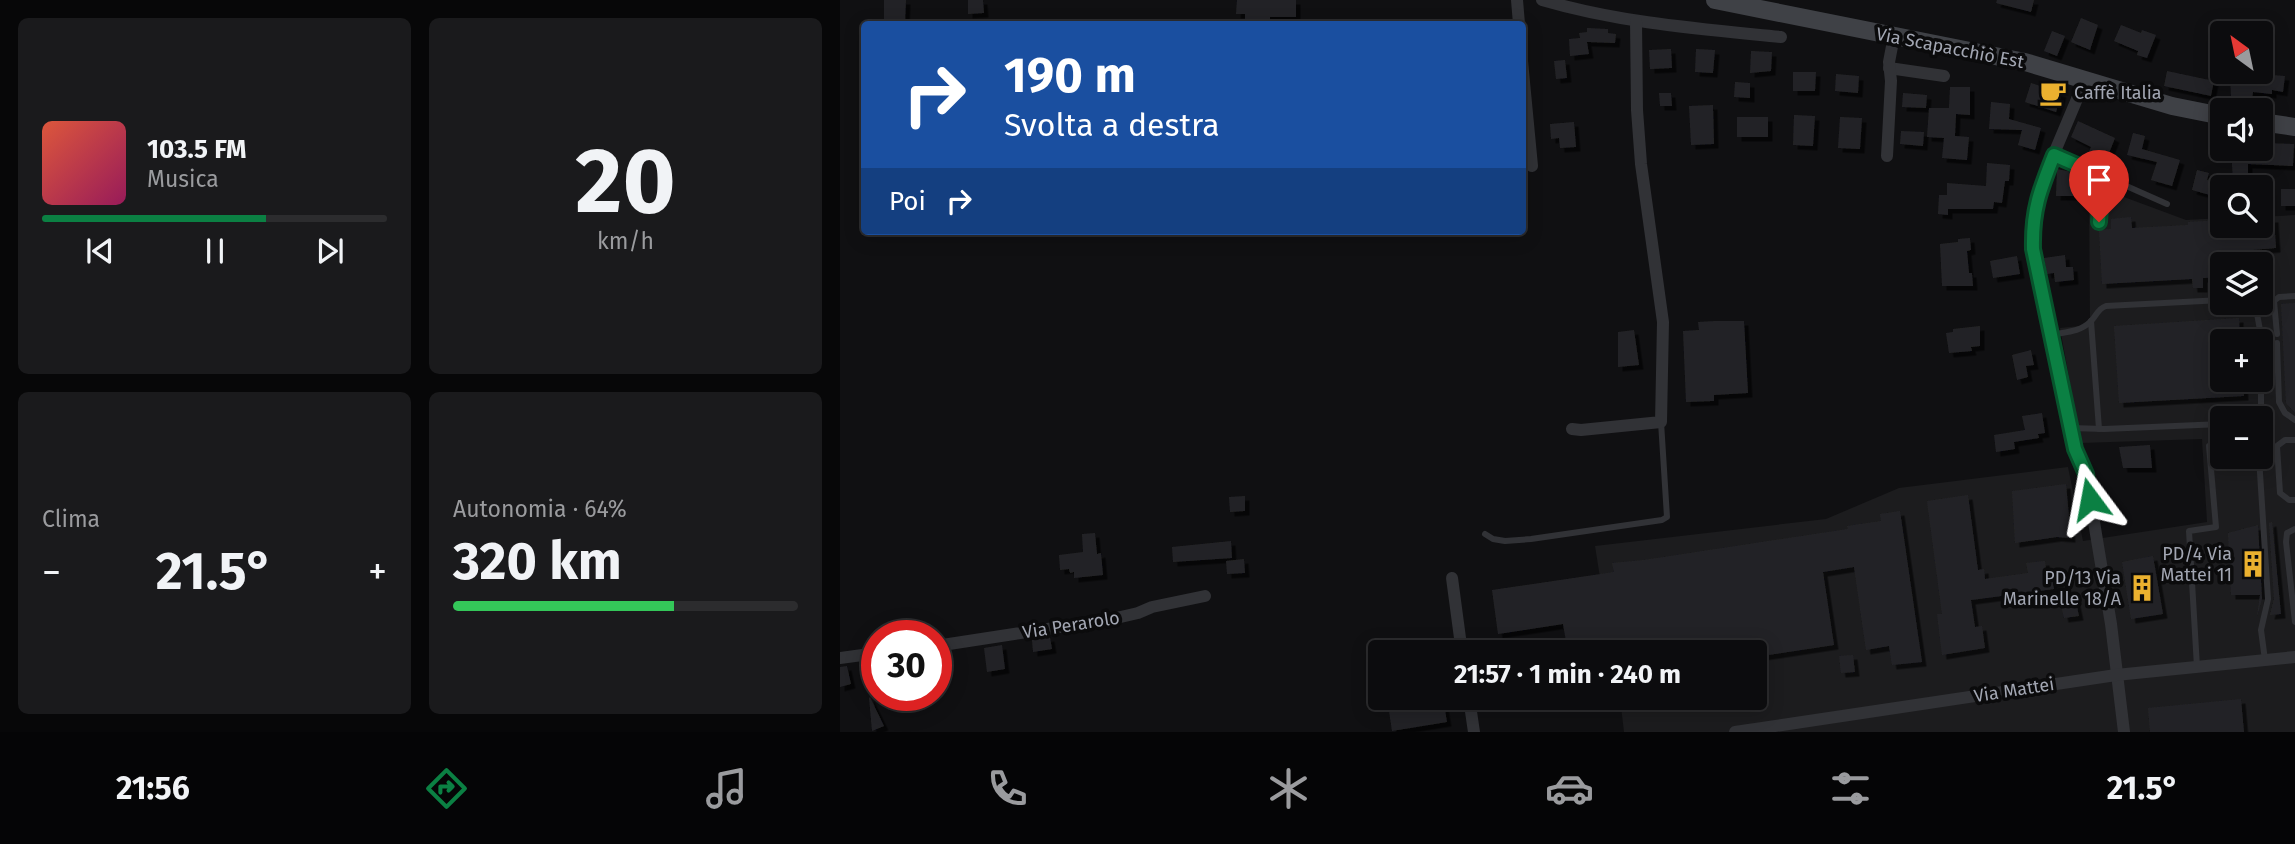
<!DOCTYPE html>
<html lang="it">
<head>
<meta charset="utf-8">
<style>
	:root { --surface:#0c0c0e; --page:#1a1a1c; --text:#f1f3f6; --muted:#9a9b9e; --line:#2c2c2e; --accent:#0b8043 }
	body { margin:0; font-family:"Fira Sans",sans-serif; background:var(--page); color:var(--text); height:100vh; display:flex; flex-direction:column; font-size:26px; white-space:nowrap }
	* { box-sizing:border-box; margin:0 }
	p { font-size:23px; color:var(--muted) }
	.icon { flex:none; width:38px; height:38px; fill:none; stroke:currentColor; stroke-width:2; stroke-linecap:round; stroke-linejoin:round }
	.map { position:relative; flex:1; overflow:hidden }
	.panel { display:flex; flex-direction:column; gap:18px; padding:18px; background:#070708; width:840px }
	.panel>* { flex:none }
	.banner { position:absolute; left:21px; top:21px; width:665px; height:214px; border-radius:7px; box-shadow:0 4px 18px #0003,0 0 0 2px var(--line); background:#1a4fa0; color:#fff; overflow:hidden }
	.needle { width:46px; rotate:327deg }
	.buttons { position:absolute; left:1370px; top:21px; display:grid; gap:14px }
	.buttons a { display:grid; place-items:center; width:63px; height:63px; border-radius:7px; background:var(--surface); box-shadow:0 4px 18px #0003,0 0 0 2px var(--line); font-size:35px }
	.speed { position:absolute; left:21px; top:620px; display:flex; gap:14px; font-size:35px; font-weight:700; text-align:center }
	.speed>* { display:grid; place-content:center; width:91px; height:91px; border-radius:50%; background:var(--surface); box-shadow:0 4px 18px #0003,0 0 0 2px var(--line); line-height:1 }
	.speed .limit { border:10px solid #d22; background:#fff; color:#111 }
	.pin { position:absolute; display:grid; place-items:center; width:60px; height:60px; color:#fff; margin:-72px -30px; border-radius:50% 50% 50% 0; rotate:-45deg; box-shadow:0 0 7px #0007 }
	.pin .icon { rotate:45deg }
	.me { position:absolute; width:77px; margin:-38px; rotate:347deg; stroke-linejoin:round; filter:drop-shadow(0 0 5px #0008) }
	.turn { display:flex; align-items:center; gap:24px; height:147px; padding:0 28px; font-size:32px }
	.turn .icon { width:91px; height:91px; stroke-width:2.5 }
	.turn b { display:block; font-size:49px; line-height:60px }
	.then { display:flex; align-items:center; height:66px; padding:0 28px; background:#0003; gap:14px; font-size:26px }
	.big { font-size:52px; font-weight:700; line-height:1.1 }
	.panel .tile { flex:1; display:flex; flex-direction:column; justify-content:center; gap:10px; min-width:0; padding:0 24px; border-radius:10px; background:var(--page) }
	.panel .dial { align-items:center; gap:0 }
	.dial b { font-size:91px; line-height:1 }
	.song { display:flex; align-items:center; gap:21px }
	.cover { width:84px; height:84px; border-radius:10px; background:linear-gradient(135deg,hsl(10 70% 55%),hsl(330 70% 35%)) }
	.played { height:7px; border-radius:4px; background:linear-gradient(90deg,var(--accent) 65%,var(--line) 65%) }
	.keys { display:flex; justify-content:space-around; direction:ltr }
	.heat { display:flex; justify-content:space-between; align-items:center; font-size:38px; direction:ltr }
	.charge { height:10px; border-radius:5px; background:linear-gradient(90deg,#34c759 64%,var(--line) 0) }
	.panel .tiles { flex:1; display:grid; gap:18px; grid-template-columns:repeat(2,1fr) }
	.trip { position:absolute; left:528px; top:640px; width:399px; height:70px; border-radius:7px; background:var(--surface); box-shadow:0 4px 18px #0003,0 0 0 2px var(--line); font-weight:700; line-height:70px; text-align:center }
	.dock { display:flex; height:112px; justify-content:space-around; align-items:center; background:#050506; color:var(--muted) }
	.dock .icon { width:49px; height:49px }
	.dock .active { color:var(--accent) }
	.dock b { font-size:32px; color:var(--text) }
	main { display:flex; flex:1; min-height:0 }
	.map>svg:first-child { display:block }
	.built { fill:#1c1c1e; fill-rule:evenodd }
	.building { fill:#232326; filter:url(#shadow) }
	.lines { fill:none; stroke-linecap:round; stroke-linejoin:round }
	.service { stroke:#313236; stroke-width:6 }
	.minor { stroke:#313236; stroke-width:12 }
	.secondary { stroke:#3f4146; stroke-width:18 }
	.route-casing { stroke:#07532c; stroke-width:18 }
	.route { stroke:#0b8043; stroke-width:12 }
	.labels { text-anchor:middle; stroke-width:7; stroke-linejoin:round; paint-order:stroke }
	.street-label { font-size:18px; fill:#a2a6b2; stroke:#0b0b0c }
	.poi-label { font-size:18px; fill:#a2a6b2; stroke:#0b0b0c; text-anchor:end }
</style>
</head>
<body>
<main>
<section class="panel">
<div class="tiles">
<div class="tile">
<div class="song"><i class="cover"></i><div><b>103.5 FM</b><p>Musica</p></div></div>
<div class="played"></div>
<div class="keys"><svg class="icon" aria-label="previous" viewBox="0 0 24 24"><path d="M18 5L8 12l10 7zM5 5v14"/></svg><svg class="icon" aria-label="pause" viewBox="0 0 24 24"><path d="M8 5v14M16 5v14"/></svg><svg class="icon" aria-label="next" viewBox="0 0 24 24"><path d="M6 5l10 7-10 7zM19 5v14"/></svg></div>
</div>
<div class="tile dial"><b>20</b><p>km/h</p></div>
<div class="tile"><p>Clima</p>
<div class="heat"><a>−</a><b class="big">21.5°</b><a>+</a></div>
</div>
<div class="tile"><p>Autonomia · 64%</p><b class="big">320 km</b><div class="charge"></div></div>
</div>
</section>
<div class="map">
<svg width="1455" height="732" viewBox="0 0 1455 732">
	<defs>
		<filter id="shadow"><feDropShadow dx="4.5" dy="4.5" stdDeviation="0" flood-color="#0009"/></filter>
	</defs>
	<rect width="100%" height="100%" fill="#101012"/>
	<!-- built -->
	<path class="built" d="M 1249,184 L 1346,220 L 1382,218 L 1382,226 L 1421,226 L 1421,217 L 1455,215 L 1455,732 L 784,732 L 780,698 L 915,698 L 915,653 L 772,653 L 755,546 L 986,519 L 1059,488 L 1228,467 L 1243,541 L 1367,522 L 1362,439 L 1241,443 L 1220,328 L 1250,325 ZM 1382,264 L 1421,264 L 1421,303 L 1382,303 ZM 1382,341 L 1421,341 L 1421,380 L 1382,380 ZM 1382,418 L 1421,418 L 1421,457 L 1382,457 Z"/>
	<!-- building -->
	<g class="building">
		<polygon points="44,0 66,0 65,22 44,24"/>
		<polygon points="128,0 143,0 144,13 128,14"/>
		<polygon points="397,0 456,0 456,17 430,17 430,24 405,24 405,14 396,14"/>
		<polygon points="1157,0 1194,0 1191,12 1156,3"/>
		<polygon points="1241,18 1258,25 1250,50 1231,42"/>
		<polygon points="1281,25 1301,33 1302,30 1316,35 1307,58 1297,55 1298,51 1274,41"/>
		<polygon points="747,28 768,29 768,33 776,34 775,43 747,42 749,54 730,56 729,39 740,38 739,33 747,32"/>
		<polygon points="1212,31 1225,36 1217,56 1204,51"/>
		<polygon points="831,49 832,68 810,69 809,50"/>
		<polygon points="856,49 875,50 873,73 855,72"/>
		<polygon points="911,51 932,52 931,71 910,73"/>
		<polygon points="725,60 727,78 716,79 714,61"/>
		<polygon points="1327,71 1374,81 1371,96 1324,86"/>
		<polygon points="953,72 976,72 975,91 953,91"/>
		<polygon points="1390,72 1445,76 1443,92 1432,90 1432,94 1413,92 1412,99 1391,98"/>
		<polygon points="996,74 1019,76 1018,93 995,91"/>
		<polygon points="895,82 910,83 910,98 894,97"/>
		<polygon points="1191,83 1222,93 1216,112 1185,102"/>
		<polygon points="1110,87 1130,87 1130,115 1116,114 1115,136 1129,137 1127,160 1102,158 1104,138 1087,137 1089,108 1109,108"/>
		<polygon points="819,93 831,93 832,106 820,106"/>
		<polygon points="1063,93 1087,95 1086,108 1062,107"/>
		<polygon points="1151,102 1170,104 1169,119 1201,128 1195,150 1178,145 1182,130 1149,129"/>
		<polygon points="873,105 874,144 851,145 849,106"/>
		<polygon points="954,115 975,116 973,146 953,145"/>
		<rect x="897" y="117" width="31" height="20"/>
		<polygon points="1000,117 1022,118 1020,149 998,148"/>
		<polygon points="1238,121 1275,138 1265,163 1247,156 1251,147 1231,137"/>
		<polygon points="734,122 736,147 720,148 719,138 711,139 710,124"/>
		<polygon points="1061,131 1084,132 1083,146 1060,144"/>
		<polygon points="1293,133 1305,136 1302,149 1340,160 1332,186 1311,180 1317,162 1287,155"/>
		<polygon points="1421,143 1454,144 1453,166 1408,164 1408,181 1393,181 1391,149 1421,149"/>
		<polygon points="1147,163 1170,165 1169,181 1165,181 1162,203 1154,202 1153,209 1108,209 1108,215 1098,214 1099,195 1107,195 1107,183 1146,186"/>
		<polygon points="1217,169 1232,172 1230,180 1236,180 1236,196 1216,196"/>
		<polygon points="1357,170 1369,173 1367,180 1381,184 1377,197 1352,190"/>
		<rect x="1441" y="189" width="14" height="17"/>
		<polygon points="1291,217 1292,228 1348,225 1348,222 1382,220 1382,226 1421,226 1421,218 1434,218 1436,248 1412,250 1413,264 1382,264 1382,277 1363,278 1363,288 1353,288 1352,279 1262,284 1259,230 1271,229 1271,219"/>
		<polygon points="1130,238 1131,250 1127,251 1129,273 1132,273 1133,286 1102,286 1100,244 1118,242 1118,239"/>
		<polygon points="1225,255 1226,267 1233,267 1234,280 1215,282 1214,273 1207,274 1204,258"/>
		<polygon points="1177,256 1180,274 1153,278 1150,261"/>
		<polygon points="1455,303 1455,413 1446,403 1441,304"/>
		<polygon points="1399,318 1400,341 1382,341 1382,380 1403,380 1404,396 1279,403 1274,326"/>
		<polygon points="875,321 904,321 908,393 874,395 874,401 846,402 843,331 859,330 858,322"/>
		<polygon points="1140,326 1140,346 1131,347 1132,351 1109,353 1106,333 1113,332 1113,329"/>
		<polygon points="794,330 799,365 778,367 778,332"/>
		<polygon points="1191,350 1194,365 1186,366 1188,377 1177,380 1172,355"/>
		<polygon points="1202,413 1205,433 1198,434 1199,438 1174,442 1175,449 1156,452 1154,435 1185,430 1182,416"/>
		<polygon points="1310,445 1312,468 1283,468 1279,447"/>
		<polygon points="1226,484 1231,538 1217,537 1175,543 1172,491"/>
		<polygon points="1128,495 1138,570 1144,569 1145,579 1188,573 1186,563 1205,561 1206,570 1212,569 1214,589 1131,600 1135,627 1142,626 1145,648 1102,655 1097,614 1102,614 1087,501"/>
		<polygon points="405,496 405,511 390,512 389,497"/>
		<polygon points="1060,511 1082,662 1052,665 1049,646 1026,650 1014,567 983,572 994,645 915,657 915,653 728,653 723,624 658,634 652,590 774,572 772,563 804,560 1008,529 1007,526 1041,521 1040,514"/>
		<polygon points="1432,522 1441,614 1430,615 1434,599 1429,523"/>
		<polygon points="1418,525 1422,599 1417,616 1420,595 1391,595 1388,533"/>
		<polygon points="255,533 257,554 261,553 263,575 234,578 234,572 230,573 229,569 220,570 219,555 243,552 242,534"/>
		<polygon points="391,541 392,558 333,562 332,547"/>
		<polygon points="1313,556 1323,614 1291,619 1282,562"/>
		<polygon points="404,559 405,573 387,574 386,561"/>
		<polygon points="1235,597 1239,616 1224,618 1220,600"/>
		<polygon points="210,637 212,649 193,652 192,640"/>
		<polygon points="162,645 165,669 147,672 144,648"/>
		<polygon points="1013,655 1015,672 1001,673 999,656"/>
		<polygon points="7,666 11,684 0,687 0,667"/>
		<polygon points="30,697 44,726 32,731 29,698"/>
		<polygon points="547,698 603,698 607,722 552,731"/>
		<polygon points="1401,699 1404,732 1310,732 1308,708"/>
	</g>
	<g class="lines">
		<!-- service -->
		<g class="service">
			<polyline points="1214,154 1327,204"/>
			<polyline points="1259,221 1262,176"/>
			<polyline points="1415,303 1420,330"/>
			<polyline points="1251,321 1259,429"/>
			<polyline points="1437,334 1434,301 1439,297 1455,296"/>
			<path d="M 1211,335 C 1225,332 1240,332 1250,322 C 1257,316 1257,309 1266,306 L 1382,300"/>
			<polyline points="1437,343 1439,402 1445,413 1455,420"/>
			<polyline points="1414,418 1421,409 1421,373"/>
			<polyline points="1231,428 1264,429 1382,424"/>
			<polyline points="1455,440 1445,440 1437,446 1440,493 1449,500 1455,500"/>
			<polyline points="1419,457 1428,599 1421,630 1425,660"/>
			<polyline points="1455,529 1447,533 1446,542 1455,622"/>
			<polyline points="645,534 653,539 665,541 691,539 822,520 827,517 821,422"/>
			<polyline points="1357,667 1349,531 1376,527 1369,446 1382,445"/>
		</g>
		<!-- minor -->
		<g class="minor">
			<polyline points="677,0 679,24"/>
			<path d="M 702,0 C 780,23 861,29 941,37"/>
			<polyline points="682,61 692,166"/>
			<polyline points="1049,68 1104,76"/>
			<polyline points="1245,80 1202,182 1192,220 1193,249 1235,449 1246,474 1271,624 1284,732"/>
			<polyline points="1047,156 1051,81 1049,62 1054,36"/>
			<polyline points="732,429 741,430 821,422 823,322 801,164 797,110 796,21"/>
			<polyline points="612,578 622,653"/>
			<polyline points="96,646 272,619 298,613 312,607 365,596"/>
			<polyline points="0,658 37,653"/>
			<polyline points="629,698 634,732"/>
			<polyline points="895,732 1276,675 1455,657"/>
		</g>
		<!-- secondary -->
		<g class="secondary">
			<polyline points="875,0 1185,62 1332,106 1382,116"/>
			<polyline points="1421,122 1455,127"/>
		</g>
	</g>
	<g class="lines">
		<defs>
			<path id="route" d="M 1250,499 L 1246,474 L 1235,449 L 1193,249 C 1192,210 1200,190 1214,155 L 1262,176 L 1259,222"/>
		</defs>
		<!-- route casing -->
		<use href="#route" class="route-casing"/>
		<!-- route -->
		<use href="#route" class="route"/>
	</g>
	<!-- icons -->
	<defs>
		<symbol id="cafe-bare" viewBox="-9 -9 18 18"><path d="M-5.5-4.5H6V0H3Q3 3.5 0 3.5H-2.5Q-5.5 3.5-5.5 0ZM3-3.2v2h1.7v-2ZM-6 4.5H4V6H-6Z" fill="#ebb12f" stroke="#0b0b0c" stroke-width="2.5" paint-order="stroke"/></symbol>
		<symbol id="building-bare" viewBox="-9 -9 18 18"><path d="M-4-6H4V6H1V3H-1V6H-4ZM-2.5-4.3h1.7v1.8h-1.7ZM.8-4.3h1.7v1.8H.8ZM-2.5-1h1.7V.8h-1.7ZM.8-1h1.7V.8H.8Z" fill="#ebb12f" stroke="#0b0b0c" stroke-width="2.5" paint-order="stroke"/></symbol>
	</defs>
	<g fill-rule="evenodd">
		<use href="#cafe-bare" x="1194" y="74" width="38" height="38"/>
		<use href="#building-bare" x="1394" y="545" width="38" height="38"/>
		<use href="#building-bare" x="1283" y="569" width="38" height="38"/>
	</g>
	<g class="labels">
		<!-- street labels -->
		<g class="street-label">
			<text transform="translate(1110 48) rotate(11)" y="6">Via Scapacchiò Est</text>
			<text transform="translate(231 625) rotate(-9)" y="6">Via Perarolo</text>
			<text transform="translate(1174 690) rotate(-9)" y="6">Via Mattei</text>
		</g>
		<!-- poi labels -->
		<g class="poi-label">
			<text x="1234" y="99" text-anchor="start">Caffè Italia</text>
			<text x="1392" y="560">PD/4 Via<tspan x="1392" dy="21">Mattei 11</tspan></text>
			<text x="1281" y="584">PD/13 Via<tspan x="1281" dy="21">Marinelle 18/A</tspan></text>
		</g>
	</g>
</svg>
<div class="buttons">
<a><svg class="needle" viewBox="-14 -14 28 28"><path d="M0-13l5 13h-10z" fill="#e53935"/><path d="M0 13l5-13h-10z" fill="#9a9b9e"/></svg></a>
<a><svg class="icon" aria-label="sound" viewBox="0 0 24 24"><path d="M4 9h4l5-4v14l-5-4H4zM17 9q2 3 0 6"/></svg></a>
<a><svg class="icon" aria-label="search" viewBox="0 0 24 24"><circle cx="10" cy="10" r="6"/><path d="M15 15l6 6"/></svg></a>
<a><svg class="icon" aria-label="layers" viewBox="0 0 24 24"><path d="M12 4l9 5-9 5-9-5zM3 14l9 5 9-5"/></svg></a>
<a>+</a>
<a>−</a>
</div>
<div class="speed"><div class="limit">30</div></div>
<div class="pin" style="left:1259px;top:222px;background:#d93025"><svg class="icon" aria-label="arrive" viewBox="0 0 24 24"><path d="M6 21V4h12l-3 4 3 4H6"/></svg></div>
<svg class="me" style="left:1250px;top:499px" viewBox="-20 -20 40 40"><path d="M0-17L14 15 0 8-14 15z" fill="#0b8043" stroke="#fff" stroke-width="4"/></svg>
<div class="trip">21:57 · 1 min · 240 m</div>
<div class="banner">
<div class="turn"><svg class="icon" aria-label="right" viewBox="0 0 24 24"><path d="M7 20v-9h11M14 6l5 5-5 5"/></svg><div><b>190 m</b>Svolta a destra</div></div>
<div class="then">Poi<svg class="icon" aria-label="right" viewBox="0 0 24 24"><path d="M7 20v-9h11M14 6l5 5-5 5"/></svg></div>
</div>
</div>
</main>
<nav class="dock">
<b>21:56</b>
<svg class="icon active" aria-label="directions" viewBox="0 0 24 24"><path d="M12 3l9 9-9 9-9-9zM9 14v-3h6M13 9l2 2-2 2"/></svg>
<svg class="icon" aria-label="music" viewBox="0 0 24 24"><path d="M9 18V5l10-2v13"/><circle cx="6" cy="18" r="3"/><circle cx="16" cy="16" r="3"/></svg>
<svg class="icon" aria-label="phone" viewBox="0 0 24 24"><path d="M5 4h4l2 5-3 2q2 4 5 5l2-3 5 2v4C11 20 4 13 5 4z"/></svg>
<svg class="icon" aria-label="climate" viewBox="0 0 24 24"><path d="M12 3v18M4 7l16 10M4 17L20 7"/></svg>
<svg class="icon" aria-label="car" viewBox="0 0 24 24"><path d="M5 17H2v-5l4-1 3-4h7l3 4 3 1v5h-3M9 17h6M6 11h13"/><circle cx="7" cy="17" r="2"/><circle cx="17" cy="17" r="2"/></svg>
<svg class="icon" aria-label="filters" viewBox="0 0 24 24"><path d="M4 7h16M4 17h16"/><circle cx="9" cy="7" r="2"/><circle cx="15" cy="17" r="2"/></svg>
<b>21.5°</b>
</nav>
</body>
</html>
